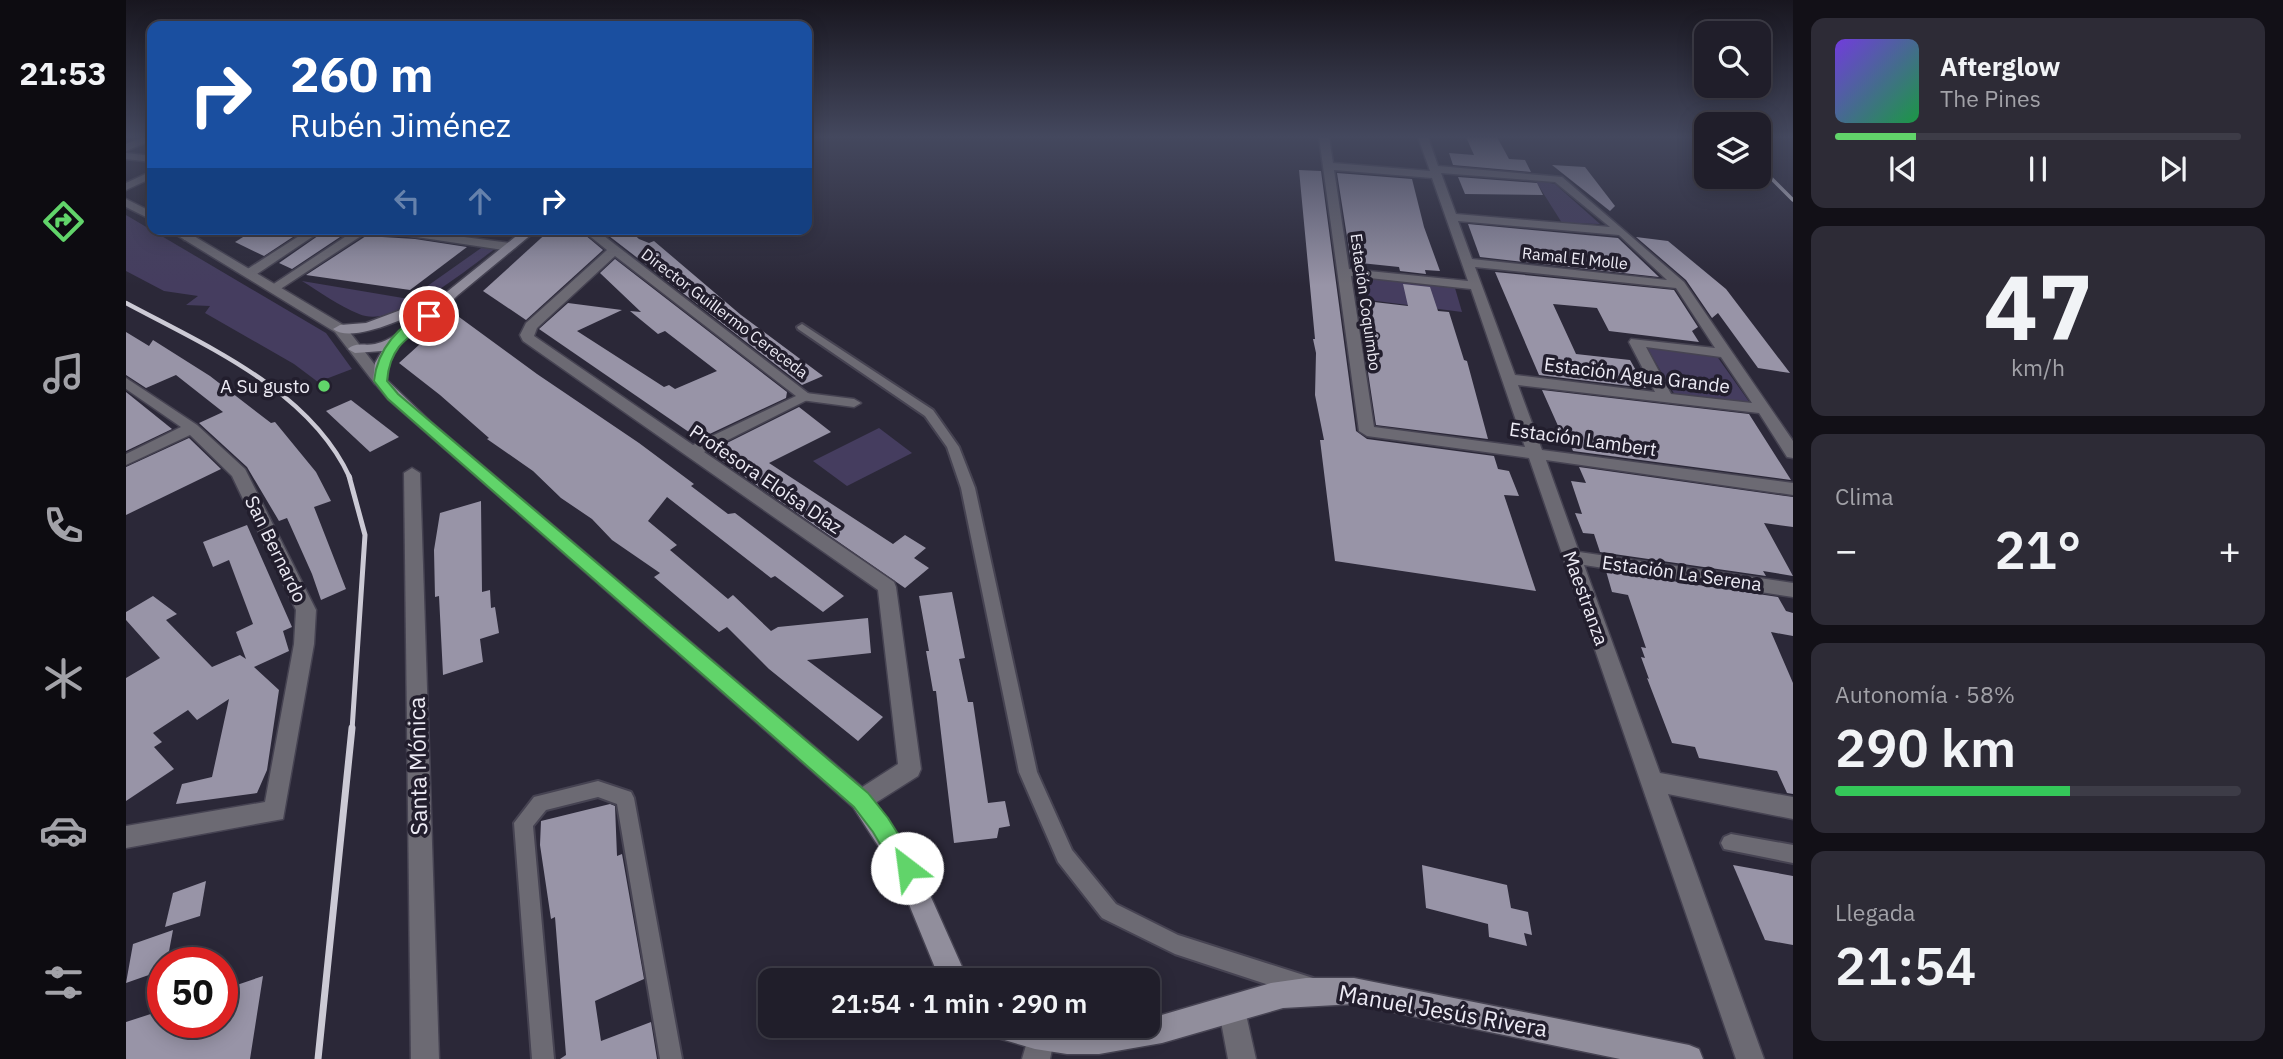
<!DOCTYPE html>
<html lang="es">
<head>
<meta charset="utf-8">
<style>
	:root { --surface:#201e2a; --page:#2d2b36; --text:#f1f3f6; --muted:#a2a2a8; --line:#3d3c47; --accent:#61d46a }
	body { margin:0; font-family:"IBM Plex Sans",sans-serif; background:var(--page); color:var(--text); height:100vh; display:flex; flex-direction:column; font-size:26px; white-space:nowrap }
	* { box-sizing:border-box; margin:0 }
	p { font-size:23px; color:var(--muted) }
	.icon { flex:none; width:38px; height:38px; fill:none; stroke:currentColor; stroke-width:2; stroke-linecap:round; stroke-linejoin:round }
	.map { position:relative; flex:1; overflow:hidden }
	.sheet { display:flex; flex-direction:column; gap:18px; padding:18px; background:#121017; width:490px }
	.sheet>* { flex:none }
	.banner { position:absolute; left:21px; top:21px; width:665px; height:214px; border-radius:14px; box-shadow:0 4px 18px #0003,0 0 0 2px var(--line); background:#1a4fa0; color:#fff; overflow:hidden }
	.tools { position:absolute; left:1568px; top:21px; display:grid; gap:14px }
	.tools a { display:grid; place-items:center; width:77px; height:77px; border-radius:14px; background:var(--surface); box-shadow:0 4px 18px #0003,0 0 0 2px var(--line); font-size:35px }
	.speed { position:absolute; left:21px; top:947px; display:flex; gap:14px; font-size:35px; font-weight:700; text-align:center }
	.speed>* { display:grid; place-content:center; width:91px; height:91px; border-radius:50%; background:var(--surface); box-shadow:0 4px 18px #0003,0 0 0 2px var(--line); line-height:1 }
	.speed .limit { border:10px solid #d22; background:#fff; color:#111 }
	.pin { position:absolute; display:grid; place-items:center; width:60px; height:60px; color:#fff; margin:-30px; border:4px solid #fff; border-radius:50%; box-shadow:0 2px 7px #0007 }
	.me { position:absolute; width:77px; margin:-38px; rotate:330deg; stroke-linejoin:round; filter:drop-shadow(0 0 5px #0008) }
	.turn { display:flex; align-items:center; gap:24px; height:147px; padding:0 28px; font-size:32px }
	.turn .icon { width:91px; height:91px; stroke-width:2.5 }
	.turn b { display:block; font-size:49px; line-height:60px }
	.lanes { display:flex; align-items:center; height:66px; padding:0 28px; background:#0003; justify-content:center; gap:35px; direction:ltr }
	.lanes .off { opacity:.35 }
	.big { font-size:52px; font-weight:600; line-height:1.1 }
	.sheet .card { flex:1; display:flex; flex-direction:column; justify-content:center; gap:10px; min-width:0; padding:0 24px; border-radius:14px; background:var(--page) }
	.sheet .dial { align-items:center; gap:0 }
	.dial b { font-size:91px; line-height:1 }
	.song { display:flex; align-items:center; gap:21px }
	.cover { width:84px; height:84px; border-radius:10px; background:linear-gradient(135deg,hsl(260 70% 55%),hsl(140 70% 35%)) }
	.played { height:7px; border-radius:4px; background:linear-gradient(90deg,var(--accent) 20%,var(--line) 20%) }
	.keys { display:flex; justify-content:space-around; direction:ltr }
	.heat { display:flex; justify-content:space-between; align-items:center; font-size:38px; direction:ltr }
	.charge { height:10px; border-radius:5px; background:linear-gradient(90deg,#34c759 58%,var(--line) 0) }
	.trip { position:absolute; left:632px; top:968px; width:402px; height:70px; border-radius:14px; background:var(--surface); box-shadow:0 4px 18px #0003,0 0 0 2px var(--line); font-weight:600; line-height:70px; text-align:center }
	main { display:flex; flex:1; min-height:0 }
	.dock { display:flex; flex-direction:column; width:126px; justify-content:space-around; align-items:center; background:#0d0c11; color:var(--muted) }
	.dock .icon { width:49px; height:49px }
	.dock .active { color:var(--accent) }
	.dock b { font-size:32px; color:var(--text) }
	.map>svg:first-child { display:block }
	.green { fill:#453d5f }
	.building { fill:#9894a7 }
	.lines { fill:none; stroke-linecap:round; stroke-linejoin:round }
	.service-casing { stroke:#464352; stroke-width:4 }
	.pedestrian-casing { stroke:#464352; stroke-width:3 }
	.minor-casing { stroke:#464352; stroke-width:3 }
	.tertiary-casing { stroke:#464352; stroke-width:3 }
	.secondary-casing { stroke:#464352; stroke-width:3 }
	.service { fill:#6c6a73; fill-rule:evenodd }
	.pedestrian { fill:#6c6a73; fill-rule:evenodd }
	.minor { fill:#6c6a73; fill-rule:evenodd }
	.tertiary { fill:#6c6a73; fill-rule:evenodd }
	.secondary { fill:#918e9c; fill-rule:evenodd }
	.rail-far3 { stroke:#cccad5; stroke-width:3.5 }
	.rail-far2 { stroke:#cccad5; stroke-width:4.5 }
	.rail-far1 { stroke:#cccad5; stroke-width:5 }
	.rail { stroke:#cccad5; stroke-width:7 }
	.route { fill:#61d46a; stroke:#3f8a45; stroke-width:2 }
	.poi-dot { fill:#61d46a; stroke:#221e2d; stroke-width:2.5 }
	.labels { text-anchor:middle; stroke-width:7; stroke-linejoin:round; paint-order:stroke }
	.far-street-label { font-size:16px; fill:#edebf5; stroke:#221e2d }
	.street-label { font-size:19px; fill:#edebf5; stroke:#221e2d }
	.poi-label { font-size:19px; fill:#edebf5; stroke:#221e2d; text-anchor:end }
	.near-street-label { font-size:23px; fill:#edebf5; stroke:#221e2d }
</style>
</head>
<body>
<main>
<nav class="dock">
<b>21:53</b>
<svg class="icon active" aria-label="directions" viewBox="0 0 24 24"><path d="M12 3l9 9-9 9-9-9zM9 14v-3h6M13 9l2 2-2 2"/></svg>
<svg class="icon" aria-label="music" viewBox="0 0 24 24"><path d="M9 18V5l10-2v13"/><circle cx="6" cy="18" r="3"/><circle cx="16" cy="16" r="3"/></svg>
<svg class="icon" aria-label="phone" viewBox="0 0 24 24"><path d="M5 4h4l2 5-3 2q2 4 5 5l2-3 5 2v4C11 20 4 13 5 4z"/></svg>
<svg class="icon" aria-label="climate" viewBox="0 0 24 24"><path d="M12 3v18M4 7l16 10M4 17L20 7"/></svg>
<svg class="icon" aria-label="car" viewBox="0 0 24 24"><path d="M5 17H2v-5l4-1 3-4h7l3 4 3 1v5h-3M9 17h6M6 11h13"/><circle cx="7" cy="17" r="2"/><circle cx="17" cy="17" r="2"/></svg>
<svg class="icon" aria-label="filters" viewBox="0 0 24 24"><path d="M4 7h16M4 17h16"/><circle cx="9" cy="7" r="2"/><circle cx="15" cy="17" r="2"/></svg>
</nav>
<div class="map">
<svg width="1667" height="1059" viewBox="0 0 1667 1059">
	<rect width="100%" height="100%" fill="#2b2838"/>
	<!-- green -->
	<g class="green">
		<polygon points="1409,180 1429,184 1474,224 1436,223"/>
		<polygon points="0,215 200,333 226,369 192,382 168,364 79,313 84,306 60,305 72,296 38,291 0,271"/>
		<path d="M 358,246 L 370,248 C 341,269 270,330 233,314 C 213,306 194,292 176,281 L 283,299 Z"/>
		<polygon points="1231,277 1329,288 1336,312 1235,299"/>
		<polygon points="1521,348 1590,355 1624,403 1549,395"/>
		<polygon points="753,428 786,453 721,486 687,461"/>
	</g>
	<!-- building -->
	<g class="building">
		<polygon points="1340,137 1371,137 1383,159 1399,160 1405,172 1327,165 1323,153 1348,155"/>
		<polygon points="1426,165 1459,167 1489,206 1484,211"/>
		<polygon points="1173,170 1195,171 1230,431 1241,439 1368,456 1372,469 1383,471 1393,496 1378,495 1410,591 1209,561 1194,440 1198,440 1189,395 1190,353 1187,339 1189,339"/>
		<polygon points="1211,173 1286,179 1298,227 1314,271 1299,270 1300,274 1274,271 1273,267 1225,262"/>
		<polygon points="1332,177 1411,183 1417,195 1339,194"/>
		<polygon points="1342,224 1492,238 1533,277 1354,257"/>
		<polygon points="130,229 179,229 138,256 109,242"/>
		<polygon points="425,229 452,229 477,250 400,320 357,291"/>
		<polygon points="474,229 502,229 513,239 523,243 528,241 615,315 697,376 676,385"/>
		<polygon points="199,231 220,233 166,269 153,263"/>
		<polygon points="240,236 289,239 341,247 284,290 180,275"/>
		<polygon points="1510,237 1542,241 1600,289 1664,373 1632,368 1592,313 1586,318 1560,280"/>
		<polygon points="489,259 661,392 660,398 573,439 413,329 442,303 496,310 451,331 538,387 543,385 549,389 591,371 539,331 532,334 504,311 515,312 474,273"/>
		<polygon points="1369,272 1548,290 1572,327 1566,331 1573,342 1483,331 1471,308 1427,304 1450,354 1504,360 1520,388 1413,375"/>
		<polygon points="1277,284 1304,287 1312,311 1323,312 1338,360 1341,361 1362,439 1250,425 1231,300 1282,306"/>
		<polygon points="329,314 411,374 513,443 568,484 565,486 602,514 609,513 718,596 697,612 649,576 645,578 541,497 522,521 551,545 544,550 602,599 607,595 645,631 652,627 742,618 745,653 681,660 757,717 732,741 643,669 601,627 593,632 528,577 534,573 486,540 466,519 435,498 407,471 361,439 363,438 314,395 273,363 294,344 289,343"/>
		<polygon points="0,332 23,346 27,340 84,376 145,423 149,422 190,472 205,501 188,507 220,589 195,600 186,574 161,518 153,521 121,467 73,423 97,412 50,375 20,388 0,375"/>
		<polygon points="1416,390 1623,414 1665,480 1447,451 1441,437 1437,437"/>
		<polygon points="0,392 46,429 0,451"/>
		<polygon points="225,400 273,437 244,452 200,411"/>
		<polygon points="673,407 705,432 643,463 767,544 779,535 800,548 788,558 803,568 779,588 583,452"/>
		<polygon points="63,438 95,469 0,515 0,467"/>
		<polygon points="1453,467 1667,497 1667,527 1638,523 1667,576 1637,571 1640,576 1474,552 1468,534 1457,533 1449,513 1456,514 1445,481 1460,483"/>
		<polygon points="355,501 356,592 364,590 365,608 369,607 373,633 354,639 357,662 317,675 313,596 309,597 308,550 314,513"/>
		<polygon points="121,525 166,627 157,631 163,651 128,667 153,690 141,770 131,793 50,804 56,784 86,777 103,699 71,720 62,710 27,733 36,742 28,747 48,769 0,801 0,678 34,658 0,620 0,612 27,596 51,614 40,620 86,667 114,655 120,659 110,632 127,624 103,560 87,567 77,542"/>
		<polygon points="1480,571 1652,597 1660,611 1667,613 1667,636 1645,632 1667,683 1667,794 1661,793 1651,771 1573,758 1569,747 1546,743 1521,678 1523,679 1515,657 1519,658 1515,647 1520,648 1502,595 1486,592"/>
		<polygon points="826,592 839,658 833,659 842,702 847,702 862,803 879,801 884,826 873,828 871,838 828,843 810,691 807,691 800,651 803,651 793,596"/>
		<polygon points="484,804 489,806 491,856 496,854 518,979 469,1001 475,1041 525,1022 531,1059 434,1059 440,1055 429,917 425,919 414,845 415,821"/>
		<polygon points="1296,865 1381,885 1385,908 1402,912 1406,935 1398,933 1401,946 1363,937 1362,924 1300,908"/>
		<polygon points="1607,865 1667,876 1667,945 1639,940"/>
		<polygon points="80,881 74,916 39,927 47,893"/>
		<polygon points="47,930 41,962 37,962 37,970 0,983 7,944"/>
		<polygon points="137,976 124,1059 0,1059 0,1022 37,1010 37,1022 96,1022 96,990"/>
	</g>
	<g class="lines">
		<defs>
			<g id="service">
				<polygon points="676,324 807,410 833,447 849,488 911,772 946,850 990,904 1052,935 1187,978 1190,986 1187,994 1179,997 1049,954 976,918 932,862 893,772 835,488 821,447 799,416 672,329 671,327"/>
				<polygon points="472,781 505,792 508,798 556,1059 534,1059 491,804 472,797 420,810 407,826 428,1059 406,1059 388,823 408,797"/>
				<polygon points="1605,834 1667,845 1667,863 1598,849 1595,843 1598,837"/>
			</g>
			<polygon id="pedestrian" points="680,393 728,399 735,403 728,407 675,400 673,397 675,394"/>
			<g id="minor">
				<polygon points="19,137 26,137 26,140 0,151 0,144"/>
				<path d="M 1193,137 L 1203,137 L 1207,163 L 1304,171 L 1292,137 L 1302,137 L 1312,166 L 1436,177 L 1558,282 L 1667,441 L 1667,458 L 1661,457 L 1633,413 L 1392,385 L 1416,450 L 1667,483 L 1667,495 L 1420,460 L 1453,552 L 1667,583 L 1667,597 L 1458,565 L 1534,773 L 1667,797 L 1667,819 L 1542,794 L 1638,1059 L 1610,1059 L 1403,458 L 1241,436 L 1233,431 ZM 1208,170 L 1306,178 L 1342,281 L 1223,269 ZM 1315,173 L 1429,182 L 1484,227 L 1330,214 ZM 1332,221 L 1493,235 L 1541,280 L 1346,259 ZM 1349,267 L 1550,288 L 1589,348 L 1505,339 L 1503,342 L 1529,392 L 1389,375 ZM 1225,276 L 1345,289 L 1399,447 L 1248,427 ZM 1520,347 L 1595,357 L 1626,403 L 1545,394 Z"/>
				<polygon points="0,153 26,156 26,162 0,159"/>
				<polygon points="26,171 26,178 0,190 0,183"/>
				<polygon points="68,229 83,229 66,240 58,240 58,236"/>
				<polygon points="184,229 198,229 128,276 120,276 120,270"/>
				<polygon points="231,229 277,229 384,243 390,247 384,251 244,230 153,290 145,290 143,287"/>
				<path d="M 455,229 L 469,229 L 687,397 L 578,452 L 768,582 L 770,587 L 795,769 L 792,776 L 743,807 L 735,810 L 727,807 L 724,800 L 727,793 L 772,764 L 752,590 L 397,341 L 394,335 L 400,323 L 481,250 ZM 489,256 L 670,396 L 567,445 L 408,336 L 411,328 Z"/>
				<polygon points="0,378 71,425 119,469 190,610 188,644 157,819 0,848 0,826 139,802 168,644 170,610 106,476 64,435 0,465 0,454 55,427 0,389"/>
				<polygon points="286,468 294,473 313,1059 285,1059 278,473"/>
				<polygon points="1107,997 1117,1001 1130,1059 1102,1059 1093,1011 1097,1001"/>
				<polygon points="913,1031 923,1035 927,1045 924,1059 896,1059 903,1035"/>
			</g>
			<g id="tertiary">
				<polygon points="0,199 26,212 26,220 0,207"/>
				<polygon points="41,229 56,229 219,326 259,378 261,381 259,384 249,384 209,332"/>
			</g>
			<g id="secondary">
				<path d="M 399,229 L 412,229 L 332,295 L 307,319 L 275,342 L 263,363 L 261,380 L 306,423 L 743,793 L 788,859 L 842,980 L 814,980 L 771,875 L 727,807 L 262,399 L 247,381 L 249,363 L 256,351 L 229,353 L 222,349 C 230,342 239,346 249,344 C 267,340 288,322 301,309 C 281,317 226,344 207,329 L 214,325 L 240,323 L 304,299 L 312,299 Z"/>
				<polygon points="1180,978 1228,978 1563,1045 1573,1049 1577,1059 1494,1059 1228,1004 1157,1008 1036,1043 973,1054 941,1054 909,1049 865,1036 861,1026 1022,1026 1022,1019 1145,983"/>
			</g>
		</defs>
		<!-- service casing -->
		<use href="#service" class="service-casing"/>
		<!-- pedestrian casing -->
		<use href="#pedestrian" class="pedestrian-casing"/>
		<!-- minor casing -->
		<use href="#minor" class="minor-casing"/>
		<!-- tertiary casing -->
		<use href="#tertiary" class="tertiary-casing"/>
		<!-- secondary casing -->
		<use href="#secondary" class="secondary-casing"/>
		<!-- service -->
		<use href="#service" class="service"/>
		<!-- pedestrian -->
		<use href="#pedestrian" class="pedestrian"/>
		<!-- minor -->
		<use href="#minor" class="minor"/>
		<!-- tertiary -->
		<use href="#tertiary" class="tertiary"/>
		<!-- secondary -->
		<use href="#secondary" class="secondary"/>
		<!-- rail-far3 -->
		<polyline class="rail-far3" points="1633,166 1667,200"/>
		<!-- rail-far2 -->
		<path class="rail-far2" d="M 0,303 C 80,346 184,390 224,478"/>
		<!-- rail-far1 -->
		<polyline class="rail-far1" points="223,476 239,535 226,730"/>
		<!-- rail -->
		<polyline class="rail" points="192,1059 226,728"/>
	</g>
	<!-- sky -->
	<linearGradient id="sky" x2="0" y2="1"><stop stop-color="#18161f"/><stop offset="0.48" stop-color="#44485e"/><stop offset="1" stop-color="#44485e" stop-opacity="0"/></linearGradient>
	<rect width="1667" height="285" fill="url(#sky)"/>
	<!-- route -->
	<path class="route" d="M 303,312 L 307,313 L 307,319 C 281,338 264,346 261,381 L 272,394 L 742,793 L 762,818 L 789,861 L 792,868 L 789,876 L 781,879 L 773,876 L 747,832 L 728,807 L 262,399 L 248,381 C 251,350 273,323 303,312 Z"/>
	<!-- markers -->
	<circle class="poi-dot" cx="198" cy="386" r="7"/>
	<g class="labels">
		<!-- far-street labels -->
		<g class="far-street-label">
			<text transform="translate(1449 258) rotate(6)" y="6">Ramal El Molle</text>
			<text transform="translate(1240 302) rotate(82)" y="6">Estación Coquimbo</text>
			<text transform="translate(599 313) rotate(37)" y="6">Director Guillermo Cereceda</text>
		</g>
		<!-- street labels -->
		<g class="street-label">
			<text transform="translate(1511 375) rotate(7)" y="7">Estación Agua Grande</text>
			<text transform="translate(1457 439) rotate(8)" y="7">Estación Lambert</text>
			<text transform="translate(640 479) rotate(34)" y="7">Profesora Eloísa Díaz</text>
			<text transform="translate(150 549) rotate(64)" y="7">San Bernardo</text>
			<text transform="translate(1556 573) rotate(8)" y="7">Estación La Serena</text>
			<text transform="translate(1460 598) rotate(70)" y="7">Maestranza</text>
		</g>
		<!-- poi labels -->
		<g class="poi-label">
			<text x="184" y="393">A Su gusto</text>
		</g>
		<!-- near-street labels -->
		<g class="near-street-label">
			<text transform="translate(292 766) rotate(-91)" y="8">Santa Mónica</text>
			<text transform="translate(1317 1011) rotate(10)" y="8">Manuel Jesús Rivera</text>
		</g>
	</g>
</svg>
<div class="tools">
<a><svg class="icon" aria-label="search" viewBox="0 0 24 24"><circle cx="10" cy="10" r="6"/><path d="M15 15l6 6"/></svg></a>
<a><svg class="icon" aria-label="layers" viewBox="0 0 24 24"><path d="M12 4l9 5-9 5-9-5zM3 14l9 5 9-5"/></svg></a>
</div>
<div class="speed"><div class="limit">50</div></div>
<div class="pin" style="left:303px;top:316px;background:#d93025"><svg class="icon" aria-label="arrive" viewBox="0 0 24 24"><path d="M6 21V4h12l-3 4 3 4H6"/></svg></div>
<svg class="me" style="left:781px;top:868px" viewBox="-20 -20 40 40"><circle r="19" fill="#fff"/><path d="M0-13L10 11 0 6-10 11z" fill="#61d46a"/></svg>
<div class="trip">21:54 · 1 min · 290 m</div>
<div class="banner">
<div class="turn"><svg class="icon" aria-label="right" viewBox="0 0 24 24"><path d="M7 20v-9h11M14 6l5 5-5 5"/></svg><div><b>260 m</b>Rubén Jiménez</div></div>
<div class="lanes"><svg class="icon off" aria-label="left" viewBox="0 0 24 24"><path d="M17 20v-9H6M10 6l-5 5 5 5"/></svg><svg class="icon off" aria-label="ahead" viewBox="0 0 24 24"><path d="M12 20V5M6 11l6-6 6 6"/></svg><svg class="icon" aria-label="right" viewBox="0 0 24 24"><path d="M7 20v-9h11M14 6l5 5-5 5"/></svg></div>
</div>
</div>
<section class="sheet">
<div class="card">
<div class="song"><i class="cover"></i><div><b>Afterglow</b><p>The Pines</p></div></div>
<div class="played"></div>
<div class="keys"><svg class="icon" aria-label="previous" viewBox="0 0 24 24"><path d="M18 5L8 12l10 7zM5 5v14"/></svg><svg class="icon" aria-label="pause" viewBox="0 0 24 24"><path d="M8 5v14M16 5v14"/></svg><svg class="icon" aria-label="next" viewBox="0 0 24 24"><path d="M6 5l10 7-10 7zM19 5v14"/></svg></div>
</div>
<div class="card dial"><b>47</b><p>km/h</p></div>
<div class="card"><p>Clima</p>
<div class="heat"><a>−</a><b class="big">21°</b><a>+</a></div>
</div>
<div class="card"><p>Autonomía · 58%</p><b class="big">290 km</b><div class="charge"></div></div>
<div class="card"><p>Llegada</p><b class="big">21:54</b></div>
</section>
</main>
</body>
</html>
